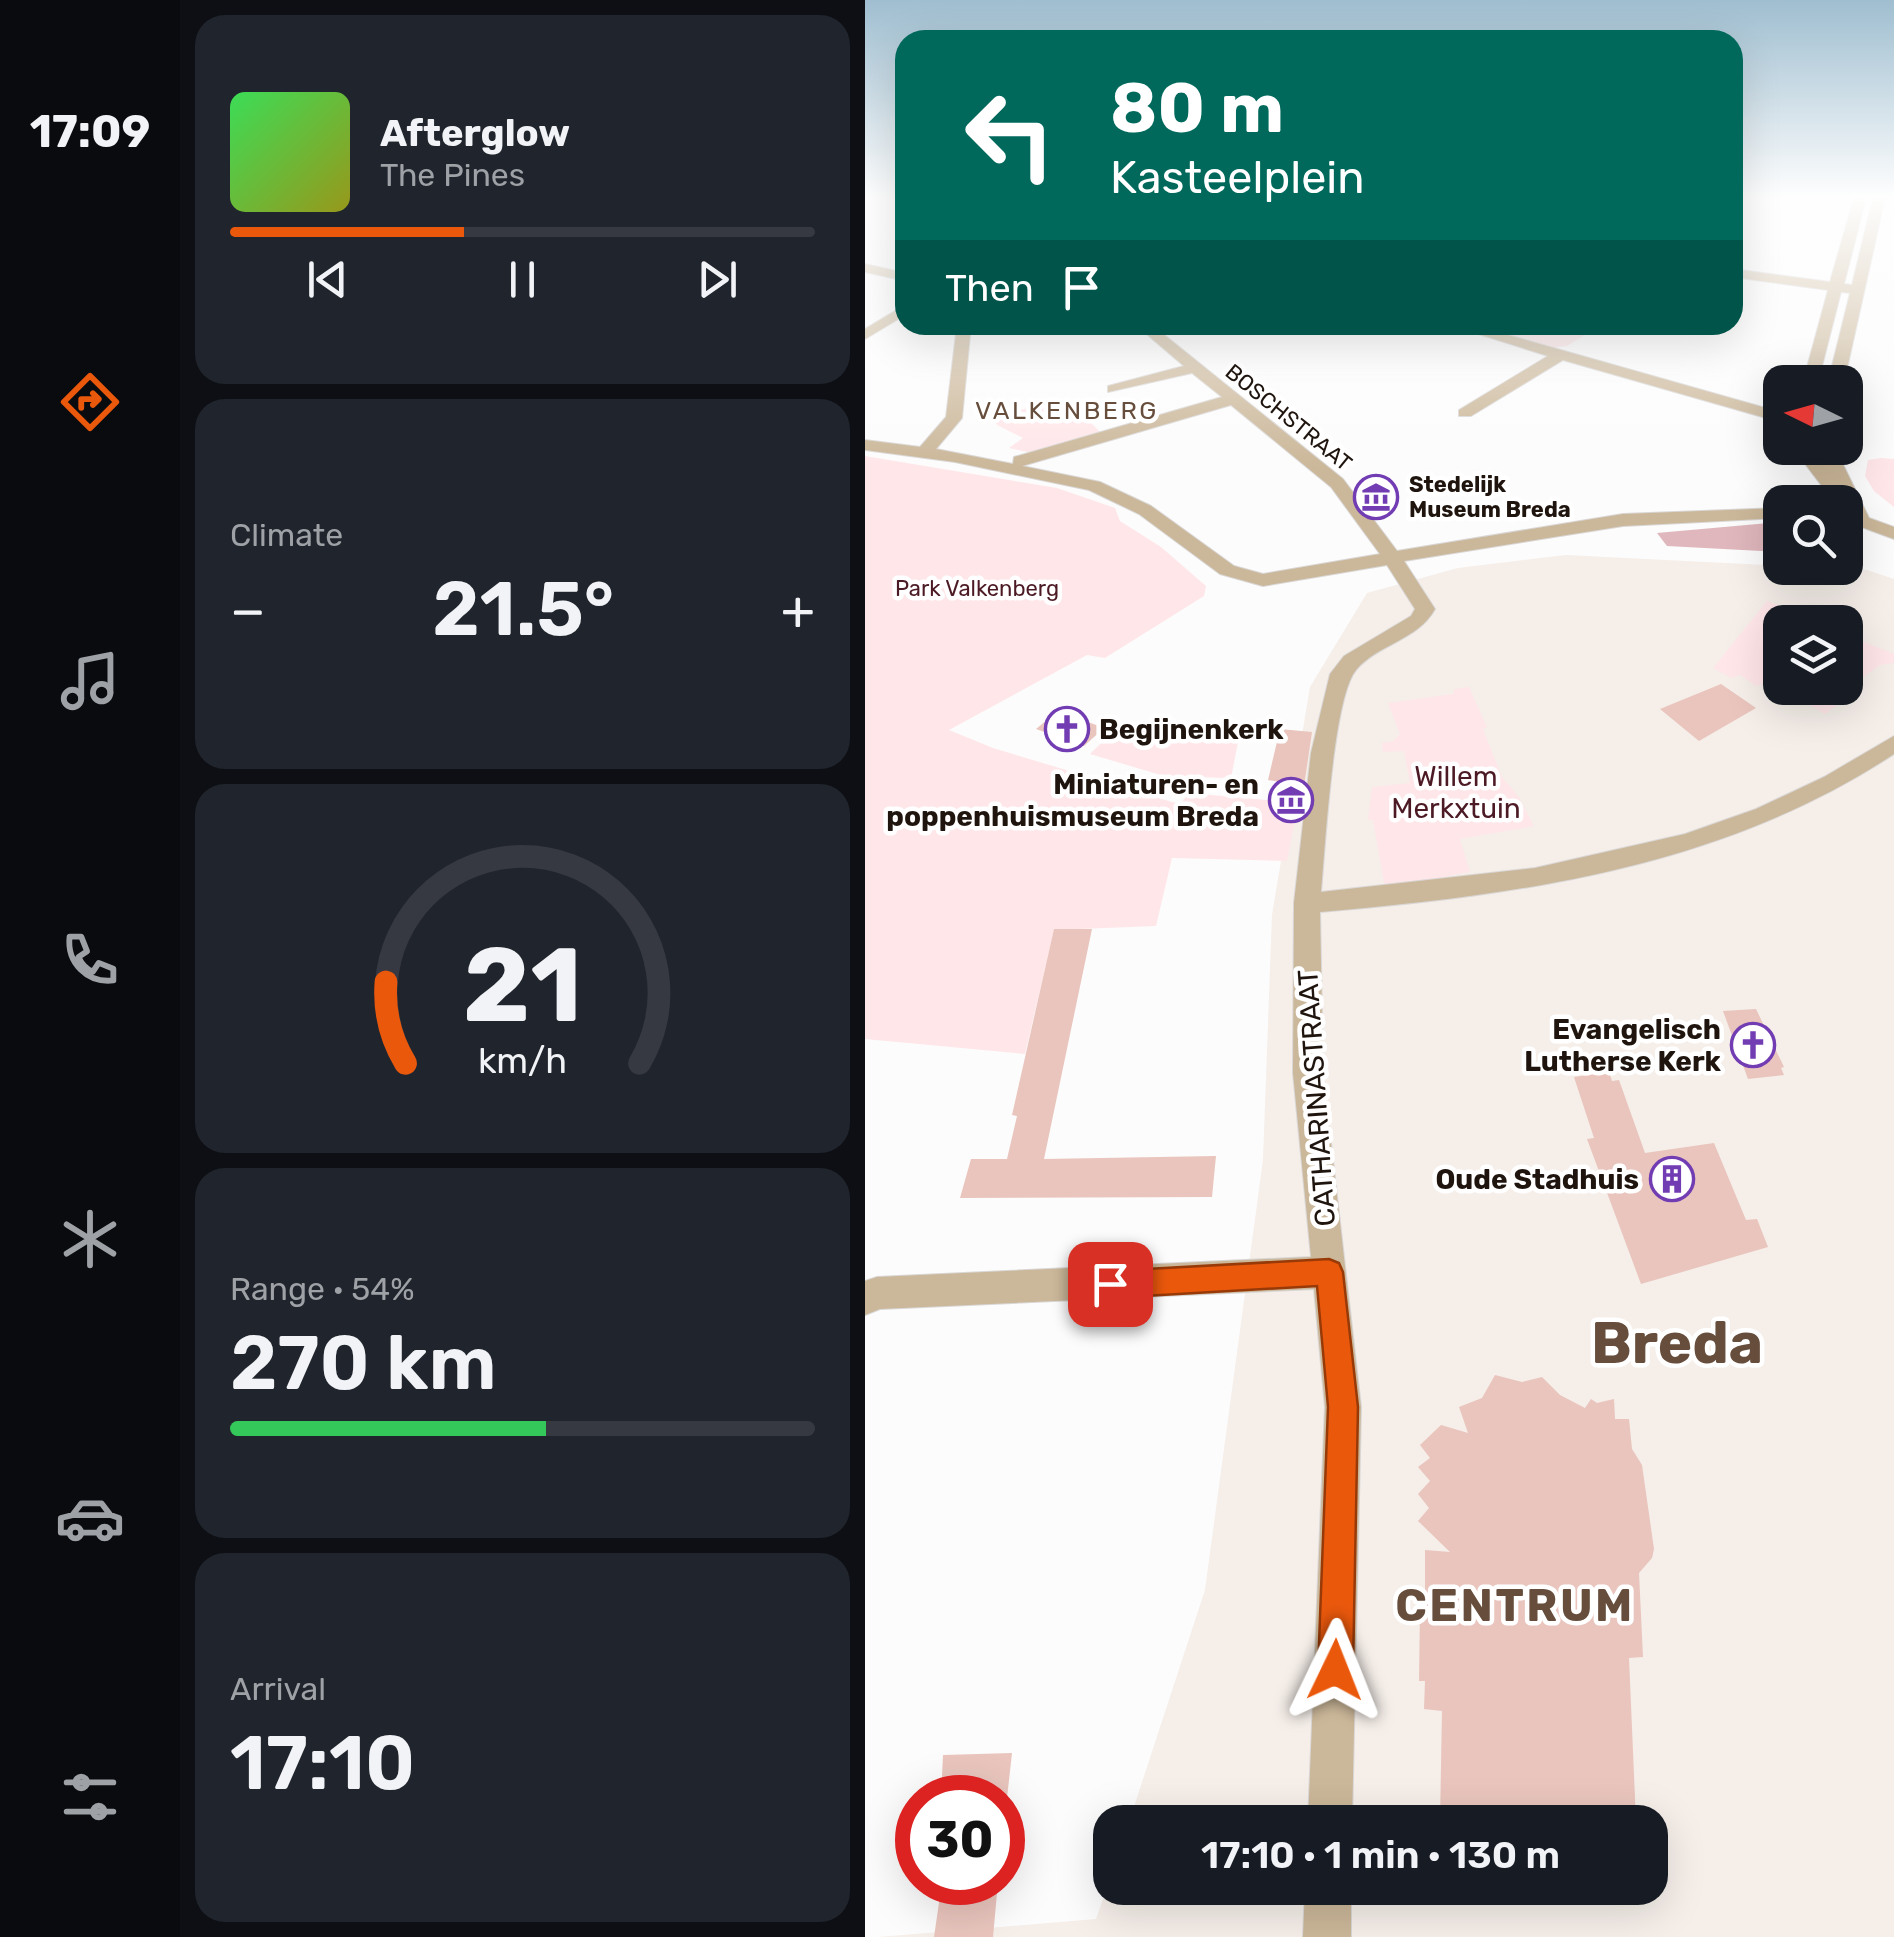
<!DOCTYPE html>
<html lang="en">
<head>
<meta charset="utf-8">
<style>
	:root { --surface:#171b24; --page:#20242c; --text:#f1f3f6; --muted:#9ea1a6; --line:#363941; --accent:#ea580c }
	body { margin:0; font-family:Rubik,sans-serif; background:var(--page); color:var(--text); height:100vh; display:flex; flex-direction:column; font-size:38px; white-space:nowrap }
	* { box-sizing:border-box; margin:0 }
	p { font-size:32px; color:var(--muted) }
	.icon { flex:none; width:55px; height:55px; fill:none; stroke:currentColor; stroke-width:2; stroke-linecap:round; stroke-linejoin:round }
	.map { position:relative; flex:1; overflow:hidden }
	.drawer { display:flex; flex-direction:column; gap:15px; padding:15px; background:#0d0f14; width:685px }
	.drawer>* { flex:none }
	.banner { position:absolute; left:30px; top:30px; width:848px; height:305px; border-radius:30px; box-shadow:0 10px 40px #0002; background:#00695c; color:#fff; overflow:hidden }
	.needle { width:65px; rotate:275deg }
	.tools { position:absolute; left:898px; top:365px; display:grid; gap:20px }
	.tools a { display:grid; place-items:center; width:100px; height:100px; border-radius:20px; background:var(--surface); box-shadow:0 10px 40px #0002; font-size:50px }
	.speed { position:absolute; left:30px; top:1775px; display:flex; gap:20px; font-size:50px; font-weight:700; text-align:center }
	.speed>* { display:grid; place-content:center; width:130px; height:130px; border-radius:50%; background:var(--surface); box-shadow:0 10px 40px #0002; line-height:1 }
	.speed .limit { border:15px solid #d22; background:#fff; color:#111 }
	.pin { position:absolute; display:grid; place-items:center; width:85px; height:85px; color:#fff; margin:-42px; border-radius:20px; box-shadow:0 5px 15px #0006 }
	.me { position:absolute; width:110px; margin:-55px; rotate:2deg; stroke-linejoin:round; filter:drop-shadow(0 0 8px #0008) }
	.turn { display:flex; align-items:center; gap:35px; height:210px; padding:0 50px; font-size:45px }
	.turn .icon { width:130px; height:130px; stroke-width:2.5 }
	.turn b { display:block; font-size:70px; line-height:85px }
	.then { display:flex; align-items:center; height:95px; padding:0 50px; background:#0003; gap:20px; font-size:38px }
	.big { font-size:75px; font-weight:600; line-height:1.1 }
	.drawer .widget { flex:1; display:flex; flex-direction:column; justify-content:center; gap:15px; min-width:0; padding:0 35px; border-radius:30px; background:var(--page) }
	.drawer .dial { align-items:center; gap:0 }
	.dial svg { height:260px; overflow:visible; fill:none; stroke:var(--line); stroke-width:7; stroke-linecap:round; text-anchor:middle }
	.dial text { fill:var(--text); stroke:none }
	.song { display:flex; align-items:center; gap:30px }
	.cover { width:120px; height:120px; border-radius:15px; background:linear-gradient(135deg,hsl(130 70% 55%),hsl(60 70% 35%)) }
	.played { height:10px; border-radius:5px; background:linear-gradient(90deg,var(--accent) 40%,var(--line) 40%) }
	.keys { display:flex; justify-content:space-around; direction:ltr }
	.heat { display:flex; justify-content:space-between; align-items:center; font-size:55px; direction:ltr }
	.charge { height:15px; border-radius:8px; background:linear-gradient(90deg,#34c759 54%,var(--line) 0) }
	.trip { position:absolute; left:228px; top:1805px; width:575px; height:100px; border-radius:30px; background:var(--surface); box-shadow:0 10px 40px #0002; font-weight:600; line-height:100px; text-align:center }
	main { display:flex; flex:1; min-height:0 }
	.tabs { display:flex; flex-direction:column; width:180px; justify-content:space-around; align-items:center; background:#090b0e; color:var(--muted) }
	.tabs .icon { width:70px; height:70px }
	.tabs .active { color:var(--accent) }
	.tabs b { font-size:45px; color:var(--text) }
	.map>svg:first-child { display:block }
	.built { fill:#f5eee9; fill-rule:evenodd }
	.green { fill:#ffe6e9 }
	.forest { fill:#dfb7bc }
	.building { fill:#e9c5bd }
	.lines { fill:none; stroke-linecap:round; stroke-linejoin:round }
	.minor-casing { stroke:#d9d7d6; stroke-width:2 }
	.minor { fill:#cbb799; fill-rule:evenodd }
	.route { fill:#ea580c; stroke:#983908; stroke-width:2.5 }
	.labels { text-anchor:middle; stroke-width:9; stroke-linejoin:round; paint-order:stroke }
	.far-street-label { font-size:22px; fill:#1f150e; stroke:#fff }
	.far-poi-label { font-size:22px; font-weight:bold; fill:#1f150e; stroke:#fff; text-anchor:start }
	.far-park-label { font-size:22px; fill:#4c1a25; stroke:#fff }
	.far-neighbourhood-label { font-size:25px; letter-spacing:2.5px; fill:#664d3c; stroke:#fff }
	.poi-label { font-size:28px; font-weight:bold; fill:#1f150e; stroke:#fff; text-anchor:end }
	.park-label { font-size:28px; fill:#4c1a25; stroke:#fff }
	.street-label { font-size:28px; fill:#1f150e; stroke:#fff }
	.near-district-label { font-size:45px; font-weight:bold; letter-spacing:2.5px; fill:#664d3c; stroke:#fff }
	.near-town-label { font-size:58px; font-weight:bold; fill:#664d3c; stroke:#fff }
</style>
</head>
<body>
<main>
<nav class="tabs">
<b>17:09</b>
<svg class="icon active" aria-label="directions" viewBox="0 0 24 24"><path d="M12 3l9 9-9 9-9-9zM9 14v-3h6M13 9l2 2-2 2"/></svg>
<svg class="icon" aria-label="music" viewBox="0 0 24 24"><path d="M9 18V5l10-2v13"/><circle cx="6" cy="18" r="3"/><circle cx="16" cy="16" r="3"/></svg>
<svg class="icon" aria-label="phone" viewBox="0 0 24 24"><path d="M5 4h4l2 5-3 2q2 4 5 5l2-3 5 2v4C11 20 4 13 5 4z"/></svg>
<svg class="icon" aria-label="climate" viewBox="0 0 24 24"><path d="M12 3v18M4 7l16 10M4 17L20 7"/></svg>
<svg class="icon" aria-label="car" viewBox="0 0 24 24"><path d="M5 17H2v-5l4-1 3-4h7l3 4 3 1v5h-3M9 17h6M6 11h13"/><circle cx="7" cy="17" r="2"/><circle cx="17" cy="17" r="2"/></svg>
<svg class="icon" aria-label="filters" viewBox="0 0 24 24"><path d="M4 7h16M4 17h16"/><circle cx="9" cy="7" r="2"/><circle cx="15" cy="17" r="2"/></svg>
</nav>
<section class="drawer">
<div class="widget">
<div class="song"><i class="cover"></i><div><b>Afterglow</b><p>The Pines</p></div></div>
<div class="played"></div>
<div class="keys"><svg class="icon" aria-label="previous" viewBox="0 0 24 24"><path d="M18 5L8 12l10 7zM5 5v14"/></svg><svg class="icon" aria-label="pause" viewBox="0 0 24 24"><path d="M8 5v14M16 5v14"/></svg><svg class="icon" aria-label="next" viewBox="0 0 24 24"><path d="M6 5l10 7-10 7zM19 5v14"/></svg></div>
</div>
<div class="widget"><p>Climate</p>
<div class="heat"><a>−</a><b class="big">21.5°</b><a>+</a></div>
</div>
<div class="widget dial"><svg viewBox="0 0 100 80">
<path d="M14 69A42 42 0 1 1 86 69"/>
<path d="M14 69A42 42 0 0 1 8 44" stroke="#ea580c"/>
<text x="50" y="56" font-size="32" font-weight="700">21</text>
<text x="50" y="72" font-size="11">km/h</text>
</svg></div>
<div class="widget"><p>Range · 54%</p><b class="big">270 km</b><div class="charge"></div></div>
<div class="widget"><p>Arrival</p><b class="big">17:10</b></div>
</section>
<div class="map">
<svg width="1029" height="1937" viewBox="0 0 1029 1937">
	<rect width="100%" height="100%" fill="#fcfcfc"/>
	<!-- built -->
	<path class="built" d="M 701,555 L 1002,570 L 1029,579 L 1029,1937 L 14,1937 L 231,1919 L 245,1879 L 245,1888 L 785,1888 L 785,1822 L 264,1822 L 340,1590 L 398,1160 L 407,915 L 445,687 L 502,593 L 593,568 ZM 915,622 L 980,622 L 980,688 L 915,688 Z"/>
	<!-- green -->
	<g class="green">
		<polygon points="602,325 735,325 702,346 686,348"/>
		<polygon points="203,399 237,434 171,454 144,448 158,438 132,425 130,421 139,419 136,414"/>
		<polygon points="0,456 192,488 250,508 255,521 296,547 341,586 339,596 240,658 222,655 84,730 128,748 307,802 316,803 324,793 433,803 422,861 307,858 291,926 189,930 160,1054 0,1039"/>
		<polygon points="1016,458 1029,459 1029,507 1009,491 1000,476 1003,460"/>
		<polygon points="902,601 953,622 915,622 915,688 980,688 980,634 1029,654 1029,663 1015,665 978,692 983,697 960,714 905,682 891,686 875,675 866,678 848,668"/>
		<polygon points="604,687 622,727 618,729 637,777 653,796 669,826 595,839 605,872 520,888 508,820 503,820 507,787 545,783 539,751 518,752 517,743 528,741 535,734 523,703 588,694 590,689"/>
		<polygon points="257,723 374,737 366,778 299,776 225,754"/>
	</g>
	<!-- forest -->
	<polygon class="forest" points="915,522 915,552 802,546 792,533"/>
	<!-- building -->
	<g class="building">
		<polygon points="268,401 282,415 257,422 243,407"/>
		<polygon points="856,684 891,708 834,741 795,709"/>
		<polygon points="193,711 199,713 239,728 219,746 171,729"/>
		<polygon points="415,729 447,732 439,786 403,780"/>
		<polygon points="189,929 227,929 179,1159 351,1156 347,1197 95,1198 106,1159 142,1159 152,1116 147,1115"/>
		<polygon points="891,1009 919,1067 916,1068 919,1075 883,1079 858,1011"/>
		<polygon points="744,1072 747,1081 754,1080 780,1153 849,1143 881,1220 892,1219 903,1247 776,1284 722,1139 729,1138 709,1077"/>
		<polygon points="630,1375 657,1382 677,1377 695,1395 720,1408 726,1399 732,1403 749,1399 750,1419 764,1419 767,1449 777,1465 789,1549 787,1558 774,1573 778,1657 764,1658 771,1822 575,1822 577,1711 559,1709 560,1681 554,1681 555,1610 560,1610 560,1550 585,1552 553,1521 564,1508 553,1494 565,1481 553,1467 565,1458 555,1445 576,1425 603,1433 594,1407 617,1398"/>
		<polygon points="147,1753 142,1798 76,1798 78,1755"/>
		<polygon points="77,1882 133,1882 128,1937 69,1937"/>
	</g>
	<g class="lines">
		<defs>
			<g id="minor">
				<polygon points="989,198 1001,198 979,284 987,285 1008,198 1020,198 979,382 963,382 985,293 976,292 953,382 938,382 963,290 868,277 868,269 965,282"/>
				<polygon points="0,264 40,273 40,281 0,272"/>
				<polygon points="40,305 40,315 0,339 0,329"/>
				<path d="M 92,325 L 106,325 L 97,418 L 71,449 L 148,464 L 149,457 L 357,397 L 327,373 L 243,392 L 243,386 L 319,366 L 271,325 L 287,325 L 478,479 L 532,551 L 758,514 L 915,508 L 915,518 L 758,526 L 539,561 L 570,609 C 553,640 513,644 491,670 C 468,697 460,850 456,892 L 670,868 L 820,834 L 891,809 L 959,777 L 1029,736 L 1029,754 C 858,867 656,895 455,912 L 458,1073 L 496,1407 L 487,1822 L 443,1822 L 460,1407 L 449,1289 L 15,1309 L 0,1315 L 0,1281 L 12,1277 L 446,1257 L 428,1073 L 429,903 L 446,753 L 465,674 L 479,656 L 546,616 L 550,609 L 522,565 L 398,586 L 355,574 L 274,514 L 224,490 L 90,462 L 0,450 L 0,440 L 55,447 L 81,417 ZM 366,405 L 466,487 L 515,554 L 398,574 L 369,566 L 286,506 L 235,482 L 157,466 Z"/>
				<polygon points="585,325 608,325 915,412 915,422 698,360 606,416 594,416 594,410 683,356"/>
				<polygon points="928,448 945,448 958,464 954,448 970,448 1004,518 1029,527 1029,539 980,521 980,509 984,509 973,489 960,490"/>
				<polygon points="440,1888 486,1888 486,1937 438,1937"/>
			</g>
		</defs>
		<!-- minor casing -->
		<use href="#minor" class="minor-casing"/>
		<!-- minor -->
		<use href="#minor" class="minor"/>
	</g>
	<!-- sky -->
	<linearGradient id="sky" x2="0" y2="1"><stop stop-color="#9fbed0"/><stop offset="0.42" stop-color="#fefefe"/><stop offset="1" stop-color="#fefefe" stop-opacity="0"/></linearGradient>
	<rect width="1029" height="469" fill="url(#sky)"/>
	<!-- route -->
	<polygon class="route" points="464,1259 474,1263 478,1272 493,1407 488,1670 483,1683 470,1688 458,1683 453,1670 463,1407 452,1286 245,1298 235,1294 231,1284 235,1275 245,1271"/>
	<!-- icons -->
	<defs>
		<symbol id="museum-ring" viewBox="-11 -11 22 22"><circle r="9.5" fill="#fff" stroke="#723cb3" stroke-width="1.5"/><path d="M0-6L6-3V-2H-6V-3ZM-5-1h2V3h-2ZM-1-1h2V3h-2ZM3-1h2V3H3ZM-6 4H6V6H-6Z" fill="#723cb3"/></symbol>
		<symbol id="church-ring" viewBox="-11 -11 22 22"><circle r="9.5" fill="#fff" stroke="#723cb3" stroke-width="1.5"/><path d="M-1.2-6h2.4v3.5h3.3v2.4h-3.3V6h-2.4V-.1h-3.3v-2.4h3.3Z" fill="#723cb3"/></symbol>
		<symbol id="building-ring" viewBox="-11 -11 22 22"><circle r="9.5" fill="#fff" stroke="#723cb3" stroke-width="1.5"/><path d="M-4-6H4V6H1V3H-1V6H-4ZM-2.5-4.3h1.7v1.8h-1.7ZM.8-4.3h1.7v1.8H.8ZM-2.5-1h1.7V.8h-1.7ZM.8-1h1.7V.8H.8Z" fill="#723cb3"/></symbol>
	</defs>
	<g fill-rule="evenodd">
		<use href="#museum-ring" x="486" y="472" width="50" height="50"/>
		<use href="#church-ring" x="177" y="704" width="50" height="50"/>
		<use href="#museum-ring" x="401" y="775" width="50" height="50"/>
		<use href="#church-ring" x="863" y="1020" width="50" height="50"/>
		<use href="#building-ring" x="782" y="1154" width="50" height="50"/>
	</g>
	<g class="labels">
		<!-- far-street labels -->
		<g class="far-street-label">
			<text transform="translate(424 417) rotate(39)" y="8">BOSCHSTRAAT</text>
		</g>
		<!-- far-poi labels -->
		<g class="far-poi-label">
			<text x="544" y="492">Stedelijk<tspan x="544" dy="25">Museum Breda</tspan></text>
		</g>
		<!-- far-park labels -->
		<g class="far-park-label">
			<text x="112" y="596">Park Valkenberg</text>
		</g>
		<!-- far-neighbourhood labels -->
		<g class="far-neighbourhood-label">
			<text x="202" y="419">VALKENBERG</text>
		</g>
		<!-- poi labels -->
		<g class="poi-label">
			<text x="234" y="739" text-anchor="start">Begijnenkerk</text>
			<text x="394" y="794">Miniaturen- en<tspan x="394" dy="32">poppenhuismuseum Breda</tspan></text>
			<text x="856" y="1039">Evangelisch<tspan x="856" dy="32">Lutherse Kerk</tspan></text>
			<text x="774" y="1189">Oude Stadhuis</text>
		</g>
		<!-- park labels -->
		<g class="park-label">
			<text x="591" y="786">Willem<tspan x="591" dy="32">Merkxtuin</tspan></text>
		</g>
		<!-- street labels -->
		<g class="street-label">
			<text transform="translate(451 1098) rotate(-94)" y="10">CATHARINASTRAAT</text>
		</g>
		<!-- near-district labels -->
		<g class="near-district-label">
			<text x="650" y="1621">CENTRUM</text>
		</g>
		<!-- near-town labels -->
		<g class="near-town-label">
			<text x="812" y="1363">Breda</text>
		</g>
	</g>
</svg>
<div class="tools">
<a><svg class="needle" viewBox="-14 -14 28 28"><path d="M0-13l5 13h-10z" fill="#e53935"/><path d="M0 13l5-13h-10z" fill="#9ea1a6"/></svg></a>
<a><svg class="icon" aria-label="search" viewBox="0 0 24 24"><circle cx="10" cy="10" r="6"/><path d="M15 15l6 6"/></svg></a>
<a><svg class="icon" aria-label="layers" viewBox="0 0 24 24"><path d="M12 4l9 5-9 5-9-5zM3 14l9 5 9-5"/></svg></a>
</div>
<div class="speed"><div class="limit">30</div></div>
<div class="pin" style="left:245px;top:1284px;background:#d93025"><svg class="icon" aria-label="arrive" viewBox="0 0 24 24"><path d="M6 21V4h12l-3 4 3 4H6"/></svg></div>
<svg class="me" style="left:470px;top:1670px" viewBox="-20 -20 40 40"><path d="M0-17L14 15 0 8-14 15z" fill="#ea580c" stroke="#fff" stroke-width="4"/></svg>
<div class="trip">17:10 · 1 min · 130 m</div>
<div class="banner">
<div class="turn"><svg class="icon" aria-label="left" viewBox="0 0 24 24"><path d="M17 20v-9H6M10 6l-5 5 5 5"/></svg><div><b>80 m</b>Kasteelplein</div></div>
<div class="then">Then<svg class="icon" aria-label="arrive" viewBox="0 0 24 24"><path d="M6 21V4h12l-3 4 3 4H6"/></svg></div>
</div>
</div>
</main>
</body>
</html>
